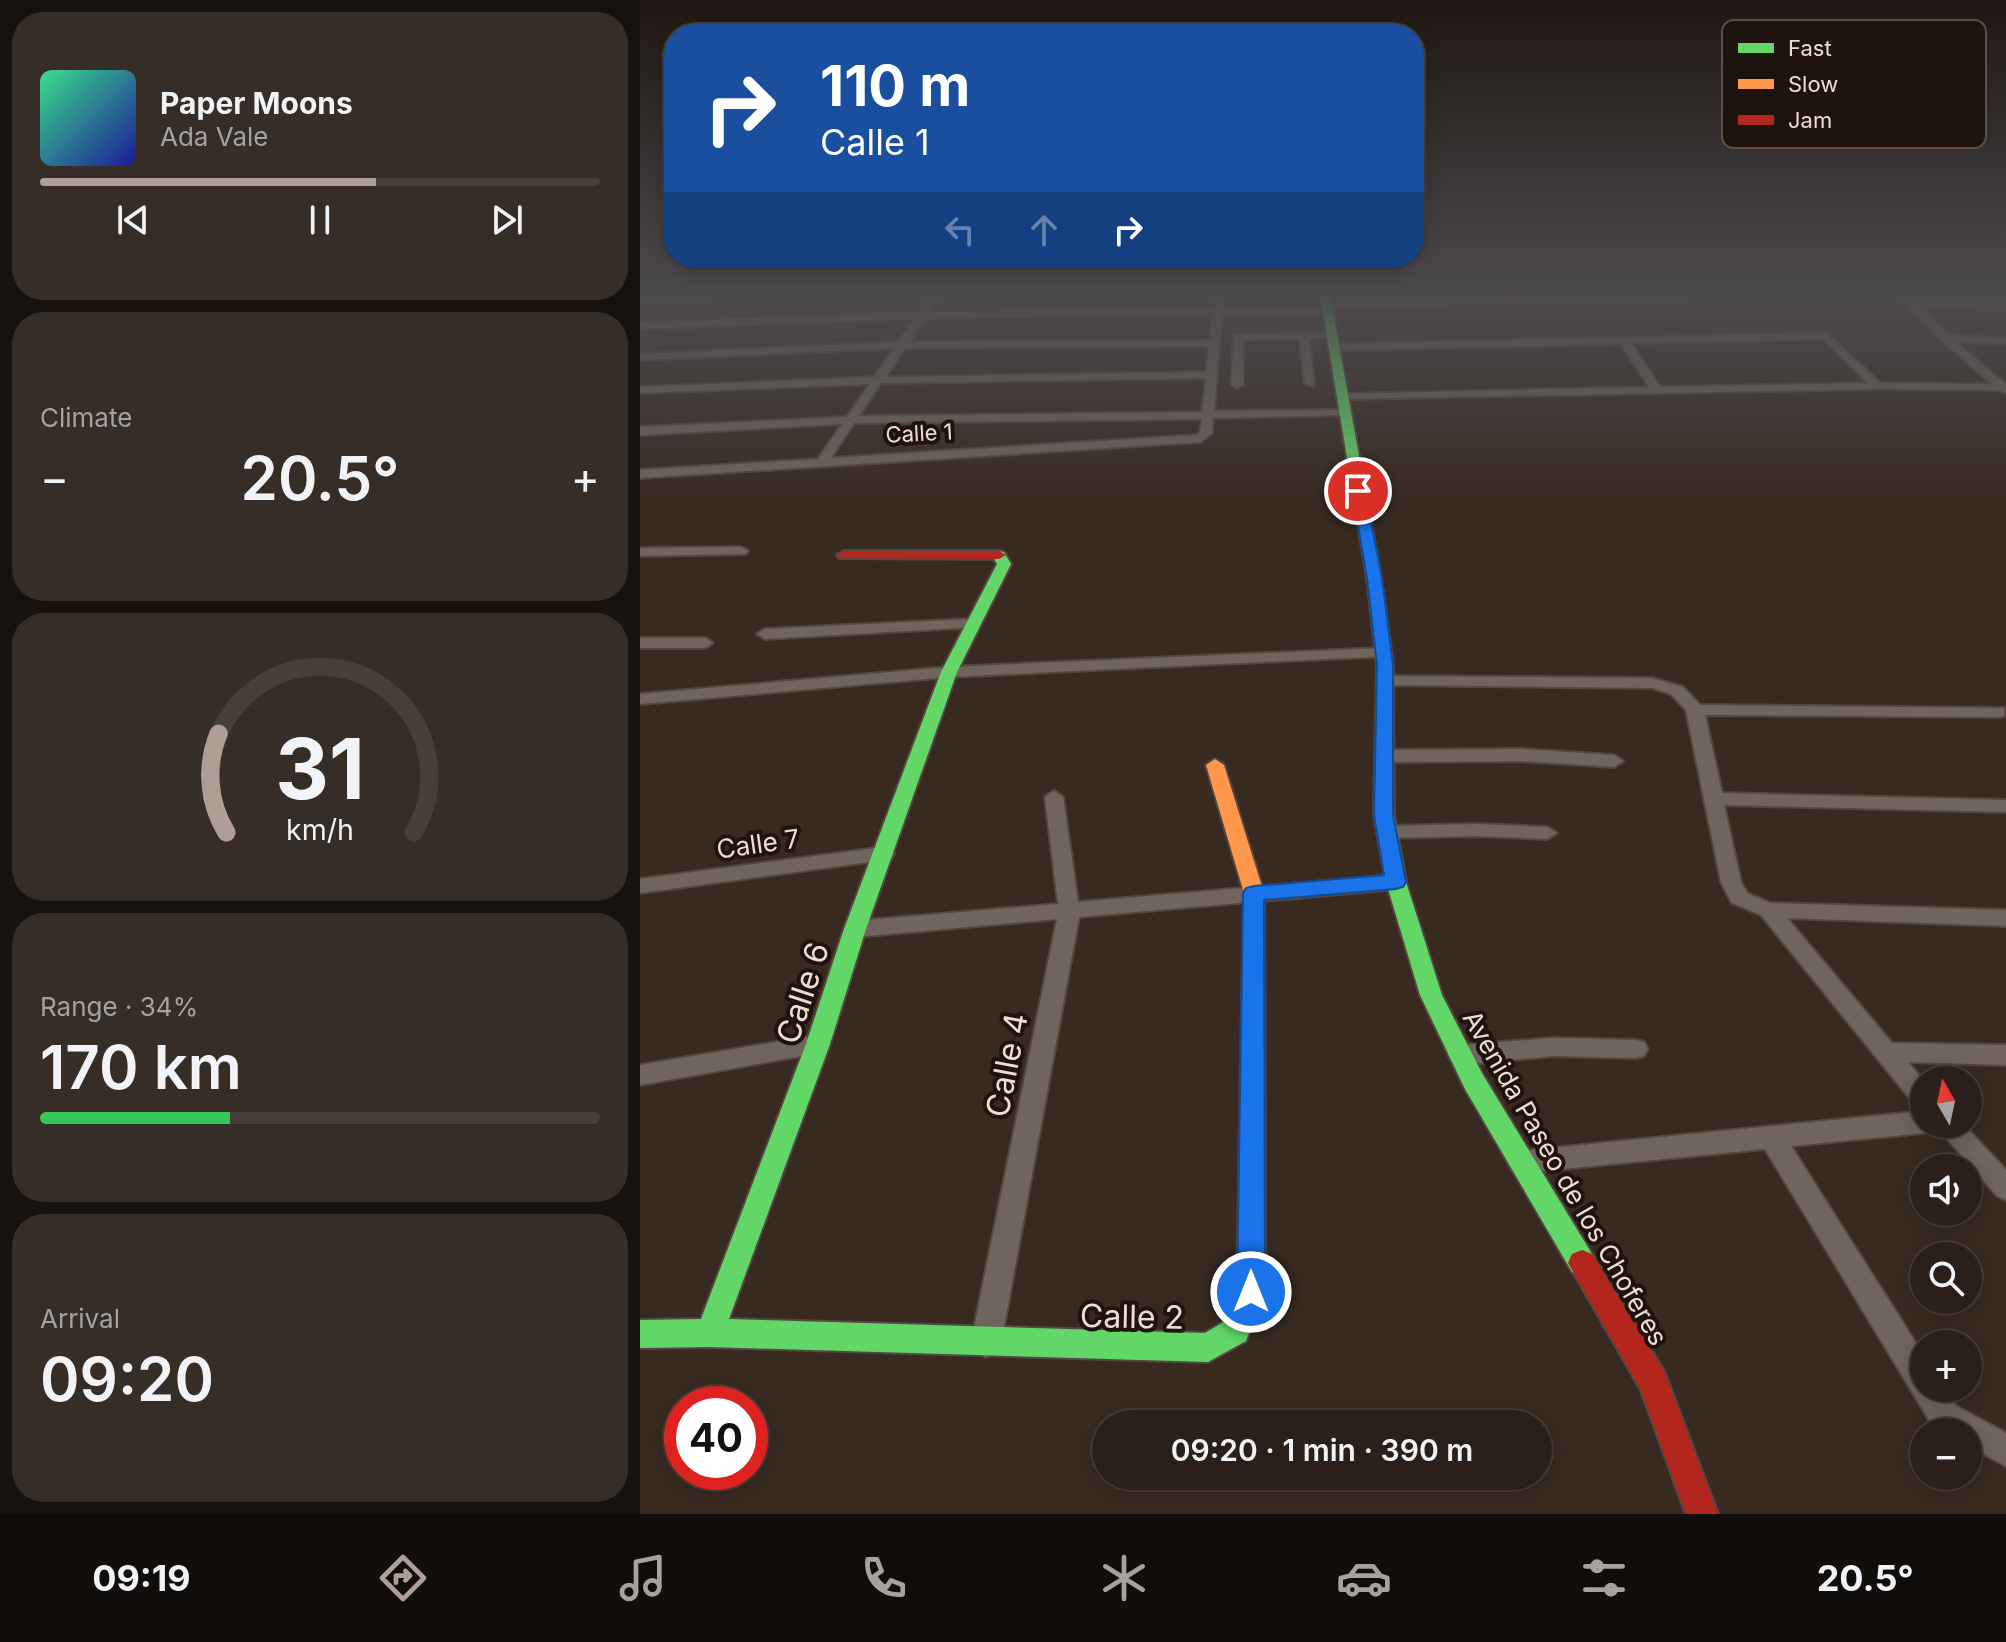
<!DOCTYPE html>
<html lang="en">
<head>
<meta charset="utf-8">
<style>
	:root { --surface:#2a2019; --page:#362d26; --text:#f1f3f6; --muted:#a5a3a2; --line:#463e38; --accent:#af9e95 }
	body { margin:0; font-family:Inter,sans-serif; background:var(--page); color:var(--text); height:100vh; display:flex; flex-direction:column; font-size:30px; white-space:nowrap }
	* { box-sizing:border-box; margin:0 }
	p { font-size:26px; color:var(--muted) }
	.icon { flex:none; width:44px; height:44px; fill:none; stroke:currentColor; stroke-width:2; stroke-linecap:round; stroke-linejoin:round }
	.map { position:relative; flex:1; overflow:hidden }
	.side { display:flex; flex-direction:column; gap:12px; padding:12px; background:#17120e; width:640px }
	.side>* { flex:none }
	.hud { position:absolute; left:24px; top:24px; width:760px; height:244px; border-radius:32px; box-shadow:0 4px 20px #0003,0 0 0 2px var(--line); background:#1a4fa0; color:#fff; overflow:hidden }
	.needle { width:52px; rotate:351deg }
	.buttons { position:absolute; left:1270px; top:1066px; display:grid; gap:16px }
	.buttons a { display:grid; place-items:center; width:72px; height:72px; border-radius:50%; background:var(--surface); box-shadow:0 4px 20px #0003,0 0 0 2px var(--line); font-size:40px }
	.speed { position:absolute; left:24px; top:1386px; display:flex; gap:16px; font-size:40px; font-weight:700; text-align:center }
	.speed>* { display:grid; place-content:center; width:104px; height:104px; border-radius:50%; background:var(--surface); box-shadow:0 4px 20px #0003,0 0 0 2px var(--line); line-height:1 }
	.speed .limit { border:12px solid #d22; background:#fff; color:#111 }
	.pin { position:absolute; display:grid; place-items:center; width:68px; height:68px; color:#fff; margin:-34px; border:4px solid #fff; border-radius:50%; box-shadow:0 2px 8px #0007 }
	.me { position:absolute; width:88px; margin:-44px; rotate:0deg; stroke-linejoin:round; filter:drop-shadow(0 0 6px #0008) }
	.turn { display:flex; align-items:center; gap:28px; height:168px; padding:0 24px; font-size:36px }
	.turn .icon { width:104px; height:104px; stroke-width:2.5 }
	.turn b { display:block; font-size:56px; line-height:68px }
	.lanes { display:flex; align-items:center; height:76px; padding:0 24px; background:#0003; justify-content:center; gap:40px; direction:ltr }
	.lanes .off { opacity:.35 }
	.big { font-size:60px; font-weight:600; line-height:1.1 }
	.side .tile { flex:1; display:flex; flex-direction:column; justify-content:center; gap:12px; min-width:0; padding:0 28px; border-radius:32px; background:var(--page) }
	.side .dial { align-items:center; gap:0 }
	.dial svg { height:208px; overflow:visible; fill:none; stroke:var(--line); stroke-width:7; stroke-linecap:round; text-anchor:middle }
	.dial text { fill:var(--text); stroke:none }
	.song { display:flex; align-items:center; gap:24px }
	.cover { width:96px; height:96px; border-radius:12px; background:linear-gradient(135deg,hsl(150 70% 55%),hsl(240 70% 35%)) }
	.played { height:8px; border-radius:4px; background:linear-gradient(90deg,var(--accent) 60%,var(--line) 60%) }
	.keys { display:flex; justify-content:space-around; direction:ltr }
	.heat { display:flex; justify-content:space-between; align-items:center; font-size:44px; direction:ltr }
	.charge { height:12px; border-radius:6px; background:linear-gradient(90deg,#34c759 34%,var(--line) 0) }
	.trip { position:absolute; left:452px; top:1410px; width:460px; height:80px; border-radius:40px; background:var(--surface); box-shadow:0 4px 20px #0003,0 0 0 2px var(--line); font-weight:600; line-height:80px; text-align:center }
	.tab-bar { display:flex; height:128px; justify-content:space-around; align-items:center; background:#110d0a; color:var(--muted) }
	.tab-bar .icon { width:56px; height:56px }
	.tab-bar .active { color:var(--accent) }
	.tab-bar b { font-size:36px; color:var(--text) }
	main { display:flex; flex:1; min-height:0 }
	.map>svg:first-child { display:block }
	.lines { fill:none; stroke-linecap:round; stroke-linejoin:round }
	.street-casing { stroke:#544741; stroke-width:4 }
	.fast-casing { stroke:#544741; stroke-width:4 }
	.slow-casing { stroke:#544741; stroke-width:4 }
	.jam-casing { stroke:#544741; stroke-width:4 }
	.street { fill:#6f655d; fill-rule:evenodd }
	.fast { fill:#63d668; fill-rule:evenodd }
	.slow { fill:#ff974d; fill-rule:evenodd }
	.jam { fill:#b3261e; fill-rule:evenodd }
	.route { fill:#1a73e8; stroke:#114b97; stroke-width:2 }
	.labels { text-anchor:middle; stroke-width:8; stroke-linejoin:round; paint-order:stroke }
	.far-street-label { font-size:22px; fill:#efddd4; stroke:#1f140d }
	.street-label { font-size:26px; fill:#efddd4; stroke:#1f140d }
	.near-street-label { font-size:32px; fill:#efddd4; stroke:#1f140d }
	.key { fill:#1f140d; stroke:#5d5049; stroke-width:2 }
	.key-label { font-size:22px; fill:#efddd4 }
</style>
</head>
<body>
<main>
<section class="side">
<div class="tile">
<div class="song"><i class="cover"></i><div><b>Paper Moons</b><p>Ada Vale</p></div></div>
<div class="played"></div>
<div class="keys"><svg class="icon" aria-label="previous" viewBox="0 0 24 24"><path d="M18 5L8 12l10 7zM5 5v14"/></svg><svg class="icon" aria-label="pause" viewBox="0 0 24 24"><path d="M8 5v14M16 5v14"/></svg><svg class="icon" aria-label="next" viewBox="0 0 24 24"><path d="M6 5l10 7-10 7zM19 5v14"/></svg></div>
</div>
<div class="tile"><p>Climate</p>
<div class="heat"><a>−</a><b class="big">20.5°</b><a>+</a></div>
</div>
<div class="tile dial"><svg viewBox="0 0 100 80">
<path d="M14 69A42 42 0 1 1 86 69"/>
<path d="M14 69A42 42 0 0 1 11 31" stroke="#af9e95"/>
<text x="50" y="56" font-size="32" font-weight="700">31</text>
<text x="50" y="72" font-size="11">km/h</text>
</svg></div>
<div class="tile"><p>Range · 34%</p><b class="big">170 km</b><div class="charge"></div></div>
<div class="tile"><p>Arrival</p><b class="big">09:20</b></div>
</section>
<div class="map">
<svg width="1366" height="1514" viewBox="0 0 1366 1514">
	<rect width="100%" height="100%" fill="#382a21"/>
	<g class="lines">
		<defs>
			<g id="street">
				<polygon points="29,295 101,295 7,302 2,299"/>
				<path d="M 291,295 L 300,295 L 289,312 L 573,309 L 574,295 L 584,295 L 583,308 L 683,307 L 681,305 L 686,302 L 1049,295 L 1045,298 L 689,308 L 691,310 L 686,313 L 582,314 L 574,411 L 705,410 L 711,413 L 709,415 L 573,418 L 572,433 L 560,442 L 0,478 L 0,470 L 178,459 L 202,424 L 0,435 L 0,427 L 207,417 L 230,384 L 0,393 L 0,387 L 234,377 L 254,348 L 0,360 L 0,354 L 259,342 L 275,318 L 0,329 L 0,323 L 279,312 ZM 572,314 L 570,340 L 269,342 L 285,318 ZM 569,346 L 566,372 L 246,377 L 265,348 ZM 566,378 L 562,412 L 219,416 L 241,383 ZM 562,419 L 560,432 L 557,435 L 191,458 L 214,423 Z"/>
				<path d="M 1257,295 L 1267,295 L 1273,301 L 1366,304 L 1366,310 L 1279,307 L 1308,335 L 1366,338 L 1366,344 L 1315,342 L 1366,384 L 1366,393 L 1360,390 L 1238,389 L 704,399 L 700,398 L 700,394 L 1009,387 L 981,344 L 696,350 L 691,347 L 696,344 L 1186,333 L 1241,383 L 1352,384 L 1301,340 ZM 1183,339 L 1228,383 L 1020,387 L 991,343 Z"/>
				<polygon points="697,332 697,336 693,337 669,338 674,386 665,384 659,338 603,340 603,385 597,388 591,385 594,335"/>
				<polygon points="101,547 108,551 106,554 0,556 0,548"/>
				<polygon points="332,619 340,624 337,627 125,639 117,634 125,629"/>
				<polygon points="0,638 65,638 73,643 65,648 0,648"/>
				<polygon points="743,648 751,653 749,656 309,677 0,704 0,694 309,667"/>
				<polygon points="745,676 1012,678 1043,687 1060,705 1364,708 1364,716 1358,717 1065,715 1082,793 1366,800 1366,812 1084,805 1101,882 1107,893 1130,903 1366,910 1366,926 1147,918 1252,1043 1366,1045 1366,1065 1268,1062 1284,1081 1284,1108 1275,1105 1121,915 1092,903 1081,882 1046,710 1031,694 1012,688 739,685 737,681 739,677"/>
				<polygon points="882,749 974,755 983,761 974,767 882,761 744,762 735,756 744,750"/>
				<polygon points="414,791 423,797 438,902 756,875 763,877 766,882 763,887 756,889 439,917 361,1343 356,1353 346,1357 336,1353 331,1343 417,919 215,937 207,934 204,929 207,924 215,921 418,904 405,797"/>
				<polygon points="836,824 907,827 917,833 907,839 836,836 747,838 737,832 747,826"/>
				<polygon points="244,847 251,849 254,854 251,859 0,893 0,879"/>
				<polygon points="178,1035 186,1037 190,1044 186,1051 178,1053 0,1085 0,1065"/>
				<polygon points="913,1038 996,1040 1004,1042 1008,1049 1004,1056 996,1058 913,1056 820,1065 812,1062 808,1055 812,1048 820,1045"/>
				<polygon points="1284,1111 1284,1124 1323,1124 1366,1170 1366,1200 1357,1196 1295,1125 1293,1129 1284,1133 1151,1146 1284,1356 1284,1388 1304,1388 1316,1406 1366,1433 1366,1466 1328,1446 1328,1432 1302,1432 1294,1428 1125,1149 881,1173 872,1170 868,1162 872,1154 881,1151"/>
			</g>
			<g id="fast">
				<polygon points="680,295 690,295 741,578 753,665 754,815 766,882 802,995 843,1075 952,1254 956,1263 952,1272 942,1276 932,1272 825,1089 780,995 746,882 734,815 737,665 727,578"/>
				<polygon points="359,551 364,552 371,564 317,672 226,929 190,1044 89,1319 565,1333 585,1321 597,1292 599,1182 603,1174 612,1170 621,1174 625,1182 625,1292 606,1341 568,1362 70,1347 0,1348 0,1320 61,1319 166,1044 204,929 301,672 357,564 352,555"/>
			</g>
			<polygon id="slow" points="575,759 584,765 624,893 625,1182 621,1190 612,1194 603,1190 599,1182 604,893 566,765"/>
			<g id="jam">
				<polygon points="204,551 359,551 366,555 359,559 199,558 197,555"/>
				<polygon points="942,1250 952,1254 1024,1371 1078,1514 1046,1514 1001,1390 928,1263 932,1254"/>
			</g>
		</defs>
		<!-- street casing -->
		<use href="#street" class="street-casing"/>
		<!-- fast casing -->
		<use href="#fast" class="fast-casing"/>
		<!-- slow casing -->
		<use href="#slow" class="slow-casing"/>
		<!-- jam casing -->
		<use href="#jam" class="jam-casing"/>
		<!-- street -->
		<use href="#street" class="street"/>
		<!-- fast -->
		<use href="#fast" class="fast"/>
		<!-- slow -->
		<use href="#slow" class="slow"/>
		<!-- jam -->
		<use href="#jam" class="jam"/>
	</g>
	<!-- sky -->
	<linearGradient id="sky" x2="0" y2="1"><stop stop-color="#1f1712"/><stop offset="0.58" stop-color="#4d4a4e"/><stop offset="1" stop-color="#4d4a4e" stop-opacity="0"/></linearGradient>
	<rect width="1366" height="507" fill="url(#sky)"/>
	<!-- route -->
	<polygon class="route" points="718,487 725,491 742,578 753,665 753,815 766,882 763,887 756,889 624,900 625,1292 621,1301 611,1305 601,1301 597,1292 603,893 606,888 614,886 744,875 734,815 737,665 727,578 712,491"/>
	<g class="labels">
		<!-- far-street labels -->
		<g class="far-street-label">
			<text transform="translate(279 433) rotate(-3)" y="8">Calle 1</text>
		</g>
		<!-- street labels -->
		<g class="street-label">
			<text transform="translate(118 844) rotate(-8)" y="9">Calle 7</text>
			<text transform="translate(925 1178) rotate(60)" y="9">Avenida Paseo de los Choferes</text>
		</g>
		<!-- near-street labels -->
		<g class="near-street-label">
			<text transform="translate(163 993) rotate(-72)" y="11">Calle 6</text>
			<text transform="translate(367 1065) rotate(-79)" y="11">Calle 4</text>
			<text transform="translate(492 1317) rotate(1)" y="11">Calle 2</text>
		</g>
	</g>
	<!-- legend -->
	<rect x="1082" y="20" width="264" height="128" rx="12" class="key"/>
	<rect x="1098" y="43" width="36" height="10" fill="#63d668"/>
	<rect x="1098" y="79" width="36" height="10" fill="#ff974d"/>
	<rect x="1098" y="115" width="36" height="10" fill="#b3261e"/>
	<g class="key-label">
		<text x="1148" y="56">Fast</text>
		<text x="1148" y="92">Slow</text>
		<text x="1148" y="128">Jam</text>
	</g>
</svg>
<div class="buttons">
<a><svg class="needle" viewBox="-14 -14 28 28"><path d="M0-13l5 13h-10z" fill="#e53935"/><path d="M0 13l5-13h-10z" fill="#a5a3a2"/></svg></a>
<a><svg class="icon" aria-label="sound" viewBox="0 0 24 24"><path d="M4 9h4l5-4v14l-5-4H4zM17 9q2 3 0 6"/></svg></a>
<a><svg class="icon" aria-label="search" viewBox="0 0 24 24"><circle cx="10" cy="10" r="6"/><path d="M15 15l6 6"/></svg></a>
<a>+</a>
<a>−</a>
</div>
<div class="speed"><div class="limit">40</div></div>
<div class="pin" style="left:718px;top:491px;background:#d93025"><svg class="icon" aria-label="arrive" viewBox="0 0 24 24"><path d="M6 21V4h12l-3 4 3 4H6"/></svg></div>
<svg class="me" style="left:611px;top:1292px" viewBox="-20 -20 40 40"><circle r="17" fill="#1a73e8" stroke="#fff" stroke-width="3"/><path d="M0-11L8 9 0 5-8 9z" fill="#fff"/></svg>
<div class="trip">09:20 · 1 min · 390 m</div>
<div class="hud">
<div class="turn"><svg class="icon" aria-label="right" viewBox="0 0 24 24"><path d="M7 20v-9h11M14 6l5 5-5 5"/></svg><div><b>110 m</b>Calle 1</div></div>
<div class="lanes"><svg class="icon off" aria-label="left" viewBox="0 0 24 24"><path d="M17 20v-9H6M10 6l-5 5 5 5"/></svg><svg class="icon off" aria-label="ahead" viewBox="0 0 24 24"><path d="M12 20V5M6 11l6-6 6 6"/></svg><svg class="icon" aria-label="right" viewBox="0 0 24 24"><path d="M7 20v-9h11M14 6l5 5-5 5"/></svg></div>
</div>
</div>
</main>
<nav class="tab-bar">
<b>09:19</b>
<svg class="icon active" aria-label="directions" viewBox="0 0 24 24"><path d="M12 3l9 9-9 9-9-9zM9 14v-3h6M13 9l2 2-2 2"/></svg>
<svg class="icon" aria-label="music" viewBox="0 0 24 24"><path d="M9 18V5l10-2v13"/><circle cx="6" cy="18" r="3"/><circle cx="16" cy="16" r="3"/></svg>
<svg class="icon" aria-label="phone" viewBox="0 0 24 24"><path d="M5 4h4l2 5-3 2q2 4 5 5l2-3 5 2v4C11 20 4 13 5 4z"/></svg>
<svg class="icon" aria-label="climate" viewBox="0 0 24 24"><path d="M12 3v18M4 7l16 10M4 17L20 7"/></svg>
<svg class="icon" aria-label="car" viewBox="0 0 24 24"><path d="M5 17H2v-5l4-1 3-4h7l3 4 3 1v5h-3M9 17h6M6 11h13"/><circle cx="7" cy="17" r="2"/><circle cx="17" cy="17" r="2"/></svg>
<svg class="icon" aria-label="filters" viewBox="0 0 24 24"><path d="M4 7h16M4 17h16"/><circle cx="9" cy="7" r="2"/><circle cx="15" cy="17" r="2"/></svg>
<b>20.5°</b>
</nav>
</body>
</html>
